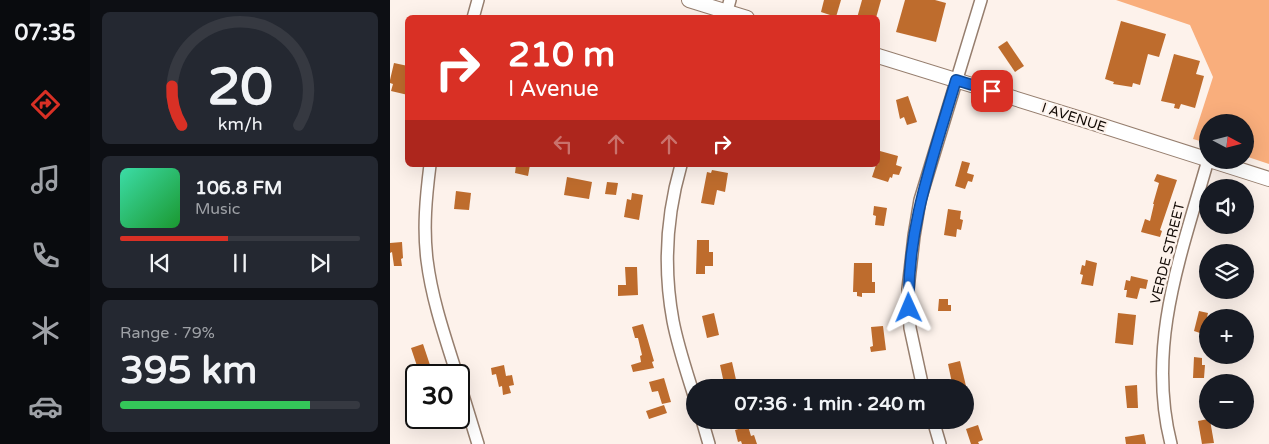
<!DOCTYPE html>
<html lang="en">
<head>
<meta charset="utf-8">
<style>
	:root { --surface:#171b24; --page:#242831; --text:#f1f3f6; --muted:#9ea1a6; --line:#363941; --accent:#d93025 }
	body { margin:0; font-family:"Varela Round",sans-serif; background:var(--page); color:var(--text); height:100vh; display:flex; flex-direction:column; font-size:19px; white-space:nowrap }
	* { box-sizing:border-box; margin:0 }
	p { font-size:16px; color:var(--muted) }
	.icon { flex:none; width:28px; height:28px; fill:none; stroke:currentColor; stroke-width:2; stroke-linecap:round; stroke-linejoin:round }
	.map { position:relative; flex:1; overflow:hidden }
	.details { display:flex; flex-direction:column; gap:12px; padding:12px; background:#0d0f14; width:300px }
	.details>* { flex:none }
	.hud { position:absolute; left:15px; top:15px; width:475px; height:152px; border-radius:8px; box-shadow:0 5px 20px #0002; background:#d93025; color:#fff; overflow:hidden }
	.needle { width:32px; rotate:97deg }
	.tools { position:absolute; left:809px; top:114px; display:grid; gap:10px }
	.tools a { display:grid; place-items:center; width:55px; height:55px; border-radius:50%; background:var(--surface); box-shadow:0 5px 20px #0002; font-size:25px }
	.speed { position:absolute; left:15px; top:364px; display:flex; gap:10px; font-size:25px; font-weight:700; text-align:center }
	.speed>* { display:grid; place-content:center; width:65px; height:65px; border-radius:50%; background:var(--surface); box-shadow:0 5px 20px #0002; line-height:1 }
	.speed .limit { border:2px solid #111; border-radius:8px; background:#fff; color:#111 }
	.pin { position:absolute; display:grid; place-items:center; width:42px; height:42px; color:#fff; margin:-21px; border-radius:10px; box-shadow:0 2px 8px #0006 }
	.me { position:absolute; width:55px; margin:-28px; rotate:359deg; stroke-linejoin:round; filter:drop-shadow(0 0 4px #0008) }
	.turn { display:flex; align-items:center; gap:18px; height:105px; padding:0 20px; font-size:22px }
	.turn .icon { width:65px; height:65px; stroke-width:2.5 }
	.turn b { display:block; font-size:35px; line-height:42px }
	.lanes { display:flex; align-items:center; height:48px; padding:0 20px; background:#0003; justify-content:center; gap:25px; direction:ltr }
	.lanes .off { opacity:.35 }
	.big { font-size:38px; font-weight:700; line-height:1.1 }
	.details .widget { flex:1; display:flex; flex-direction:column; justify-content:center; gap:8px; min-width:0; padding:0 18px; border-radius:8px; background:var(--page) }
	.details .dial { align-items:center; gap:0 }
	.dial svg { height:130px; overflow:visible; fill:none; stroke:var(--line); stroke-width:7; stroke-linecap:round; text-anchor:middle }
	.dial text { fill:var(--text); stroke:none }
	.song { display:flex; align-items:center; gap:15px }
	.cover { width:60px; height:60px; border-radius:8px; background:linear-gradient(135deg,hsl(160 70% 55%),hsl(130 70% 35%)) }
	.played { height:5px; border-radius:2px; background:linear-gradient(90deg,var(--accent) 45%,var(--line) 45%) }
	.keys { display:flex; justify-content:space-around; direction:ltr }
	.charge { height:8px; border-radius:4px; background:linear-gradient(90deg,#34c759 79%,var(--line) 0) }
	.trip { position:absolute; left:296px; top:379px; width:288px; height:50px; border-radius:25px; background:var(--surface); box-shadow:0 5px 20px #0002; font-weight:700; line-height:50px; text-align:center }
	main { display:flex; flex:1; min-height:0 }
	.tab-bar { display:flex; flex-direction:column; width:90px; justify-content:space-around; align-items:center; background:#090b0e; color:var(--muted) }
	.tab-bar .icon { width:35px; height:35px }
	.tab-bar .on { color:var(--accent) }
	.tab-bar b { font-size:22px; color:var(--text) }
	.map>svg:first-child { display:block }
	.green { fill:#f9ae7c }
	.building { fill:#be6c2d }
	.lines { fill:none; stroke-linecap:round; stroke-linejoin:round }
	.minor-casing { stroke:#967e6e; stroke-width:14 }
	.major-casing { stroke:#967e6e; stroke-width:16 }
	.minor { stroke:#fff; stroke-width:11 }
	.major { stroke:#fff; stroke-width:14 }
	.route-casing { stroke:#114b97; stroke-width:12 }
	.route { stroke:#1a73e8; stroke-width:9 }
	.labels { text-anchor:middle; stroke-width:4.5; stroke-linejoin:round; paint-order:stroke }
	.street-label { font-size:14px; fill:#120a05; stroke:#fdf2eb }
</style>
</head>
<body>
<main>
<nav class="tab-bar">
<b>07:35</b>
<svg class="icon on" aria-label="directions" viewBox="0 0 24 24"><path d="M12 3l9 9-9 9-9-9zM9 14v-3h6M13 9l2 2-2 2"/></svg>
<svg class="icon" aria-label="music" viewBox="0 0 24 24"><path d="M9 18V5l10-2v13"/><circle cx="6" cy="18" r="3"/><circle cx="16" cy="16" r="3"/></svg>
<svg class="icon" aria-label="phone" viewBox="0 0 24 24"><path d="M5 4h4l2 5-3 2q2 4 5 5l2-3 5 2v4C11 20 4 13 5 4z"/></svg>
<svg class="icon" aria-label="climate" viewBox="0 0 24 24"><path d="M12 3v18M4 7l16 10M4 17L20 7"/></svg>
<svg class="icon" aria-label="car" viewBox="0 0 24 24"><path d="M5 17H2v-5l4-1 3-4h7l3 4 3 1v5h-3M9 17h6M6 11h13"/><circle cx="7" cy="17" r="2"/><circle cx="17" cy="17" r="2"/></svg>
</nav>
<section class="details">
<div class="widget dial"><svg viewBox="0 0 100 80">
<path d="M14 69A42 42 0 1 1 86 69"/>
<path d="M14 69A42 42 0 0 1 8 45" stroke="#d93025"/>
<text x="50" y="56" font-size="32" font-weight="700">20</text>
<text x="50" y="72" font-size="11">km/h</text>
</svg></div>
<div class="widget">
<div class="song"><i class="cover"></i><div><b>106.8 FM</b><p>Music</p></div></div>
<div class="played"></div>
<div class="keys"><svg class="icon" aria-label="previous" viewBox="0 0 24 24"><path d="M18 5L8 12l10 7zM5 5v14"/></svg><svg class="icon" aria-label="pause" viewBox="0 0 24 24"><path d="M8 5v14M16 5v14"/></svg><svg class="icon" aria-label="next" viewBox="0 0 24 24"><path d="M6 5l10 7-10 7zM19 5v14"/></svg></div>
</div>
<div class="widget"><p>Range · 79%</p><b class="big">395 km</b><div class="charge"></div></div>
</section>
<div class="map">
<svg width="879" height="444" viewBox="0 0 879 444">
	<rect width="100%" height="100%" fill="#fdf2eb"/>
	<!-- green -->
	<polygon class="green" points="726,0 879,0 879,164 855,156 855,122 818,122 817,143 803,139 823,77 800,25"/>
	<!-- building -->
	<g class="building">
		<polygon points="434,0 451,0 446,17 431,12"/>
		<polygon points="472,0 491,0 486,18 467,18"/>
		<polygon points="515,0 545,0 556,3 546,42 506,32"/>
		<polygon points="731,21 776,34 769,57 758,54 750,85 743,83 742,87 723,84 724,82 715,79"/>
		<polygon points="617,41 634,66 625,72 608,47"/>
		<polygon points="784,54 810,61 806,74 814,76 805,108 791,104 789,109 784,108 785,104 771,101"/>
		<polygon points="4,63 18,66 18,95 1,91 3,84 0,83 0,80"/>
		<polygon points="518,96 527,122 517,125 514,117 510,119 506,100"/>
		<polygon points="490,151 508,156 506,165 512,167 509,175 503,174 502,178 500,177 498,182 482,177 486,165 488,165"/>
		<polygon points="572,161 580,163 577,173 584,175 582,182 578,181 575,189 565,186"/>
		<polygon points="126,165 140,165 138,176 125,173"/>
		<polygon points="322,170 338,173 335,192 327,190 324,205 311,203 317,172 321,173"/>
		<polygon points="767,174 787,180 770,230 772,231 770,237 751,232 755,219 760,221 764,204 763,204 769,183 764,181"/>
		<polygon points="177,177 202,182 199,199 174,195"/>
		<polygon points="217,182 228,183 226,195 215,194"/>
		<polygon points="66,191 81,193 79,210 64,209"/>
		<polygon points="242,193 253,195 249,220 234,217 237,199 241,200"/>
		<polygon points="484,206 497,208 494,226 485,225 486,216 483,215"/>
		<polygon points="558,209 571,211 570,219 573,220 571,230 567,229 566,237 554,235"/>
		<polygon points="307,240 319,240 319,252 323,252 323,266 315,266 315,274 306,274"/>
		<polygon points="12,242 13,258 11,259 12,266 4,266 2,252 0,253 0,243"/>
		<polygon points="696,260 707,263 703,286 691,284 693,275 690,274 692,265 695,266"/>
		<polygon points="464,263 482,263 482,282 485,282 485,293 472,293 472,297 467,296 467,292 463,292"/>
		<polygon points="235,267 247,267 248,295 228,296 228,285 236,285"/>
		<polygon points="741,276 758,280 756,289 750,288 747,299 736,297 737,290 734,290 736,280 740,281"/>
		<polygon points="549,299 558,299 558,305 561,305 561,311 548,311"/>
		<polygon points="809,311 818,313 813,334 804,331"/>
		<polygon points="324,313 329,335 317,338 312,316"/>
		<polygon points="728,313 746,315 743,345 725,343"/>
		<polygon points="253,324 264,361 262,362 264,368 243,372 241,365 251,362 250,356 252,355 248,338 245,338 242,327"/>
		<polygon points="493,326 496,350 481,352 480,347 483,346 481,327"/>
		<polygon points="33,344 41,368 29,372 21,348"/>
		<polygon points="804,357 812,358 812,365 815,365 814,378 803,378"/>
		<polygon points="570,361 576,386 563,388 558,364"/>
		<polygon points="342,362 347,384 345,384 346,388 335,388 330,365"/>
		<polygon points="114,365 116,376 122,375 124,385 119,386 121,393 113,395 112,386 109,387 106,374 102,375 101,368"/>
		<polygon points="274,378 281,402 272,404 268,391 262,392 259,382"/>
		<polygon points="747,385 748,408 737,408 735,386"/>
		<polygon points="274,405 277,413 259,419 256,411"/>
		<polygon points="818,419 820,420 824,443 812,444 808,421"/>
		<polygon points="588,425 593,440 588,442 589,444 581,444 576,429"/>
		<polygon points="358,426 361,436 364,435 367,444 352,444 351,441 348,442 345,430"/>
		<polygon points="754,434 756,444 736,444 735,437"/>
	</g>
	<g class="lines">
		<defs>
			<g id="minor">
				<polyline points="83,18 88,0"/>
				<polyline points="335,18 340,0"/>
				<path d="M 40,165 C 36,197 33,228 37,260 C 42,300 55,337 67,375"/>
				<path d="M 291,165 C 276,217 273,267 283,321 C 288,347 297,373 305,399"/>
				<polyline points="69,382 88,444"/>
				<polyline points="533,388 520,328 518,289 524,236 530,200 591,0"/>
				<polyline points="312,420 319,444"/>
				<polyline points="543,420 550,444"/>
				<path d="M 781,444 C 756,345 791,255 818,160"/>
			</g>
			<g id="major">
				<polyline points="299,0 357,18"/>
				<polyline points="488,56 691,119 879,179"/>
			</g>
		</defs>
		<!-- minor casing -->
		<use href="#minor" class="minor-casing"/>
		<!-- major casing -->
		<use href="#major" class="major-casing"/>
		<!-- minor -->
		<use href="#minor" class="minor"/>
		<!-- major -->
		<use href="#major" class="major"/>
	</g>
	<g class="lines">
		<defs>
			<path id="route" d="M 519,308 C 516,229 544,155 566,80 L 602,91"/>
		</defs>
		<!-- route casing -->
		<use href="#route" class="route-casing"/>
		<!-- route -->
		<use href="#route" class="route"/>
	</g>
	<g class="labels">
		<!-- street labels -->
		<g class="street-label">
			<text transform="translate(684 117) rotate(18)" y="5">I AVENUE</text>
			<text transform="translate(777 253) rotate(-76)" y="5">VERDE STREET</text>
		</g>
	</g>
</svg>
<div class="tools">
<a><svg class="needle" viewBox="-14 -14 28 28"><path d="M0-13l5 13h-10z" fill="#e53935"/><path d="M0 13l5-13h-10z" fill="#9ea1a6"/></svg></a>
<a><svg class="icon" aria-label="sound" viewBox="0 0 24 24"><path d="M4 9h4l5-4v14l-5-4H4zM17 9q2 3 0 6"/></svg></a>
<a><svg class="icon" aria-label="layers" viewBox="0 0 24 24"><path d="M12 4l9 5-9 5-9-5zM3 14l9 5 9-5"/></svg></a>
<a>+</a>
<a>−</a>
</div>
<div class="speed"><div class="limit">30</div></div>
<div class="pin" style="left:602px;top:91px;background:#d93025"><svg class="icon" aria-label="arrive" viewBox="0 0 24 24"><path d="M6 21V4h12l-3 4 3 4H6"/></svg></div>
<svg class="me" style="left:519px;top:308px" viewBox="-20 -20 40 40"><path d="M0-17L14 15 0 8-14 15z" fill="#1a73e8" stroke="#fff" stroke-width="4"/></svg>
<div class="trip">07:36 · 1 min · 240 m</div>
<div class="hud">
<div class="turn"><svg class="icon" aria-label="right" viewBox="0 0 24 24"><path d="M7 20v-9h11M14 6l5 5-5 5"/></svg><div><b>210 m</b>I Avenue</div></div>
<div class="lanes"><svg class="icon off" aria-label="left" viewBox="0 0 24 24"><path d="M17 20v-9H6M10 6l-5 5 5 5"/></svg><svg class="icon off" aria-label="ahead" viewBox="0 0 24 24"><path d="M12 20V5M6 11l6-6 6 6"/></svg><svg class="icon off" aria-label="ahead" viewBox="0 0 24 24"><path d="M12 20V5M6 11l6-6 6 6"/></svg><svg class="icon" aria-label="right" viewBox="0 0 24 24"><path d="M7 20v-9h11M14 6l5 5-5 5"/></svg></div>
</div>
</div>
</main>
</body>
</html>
